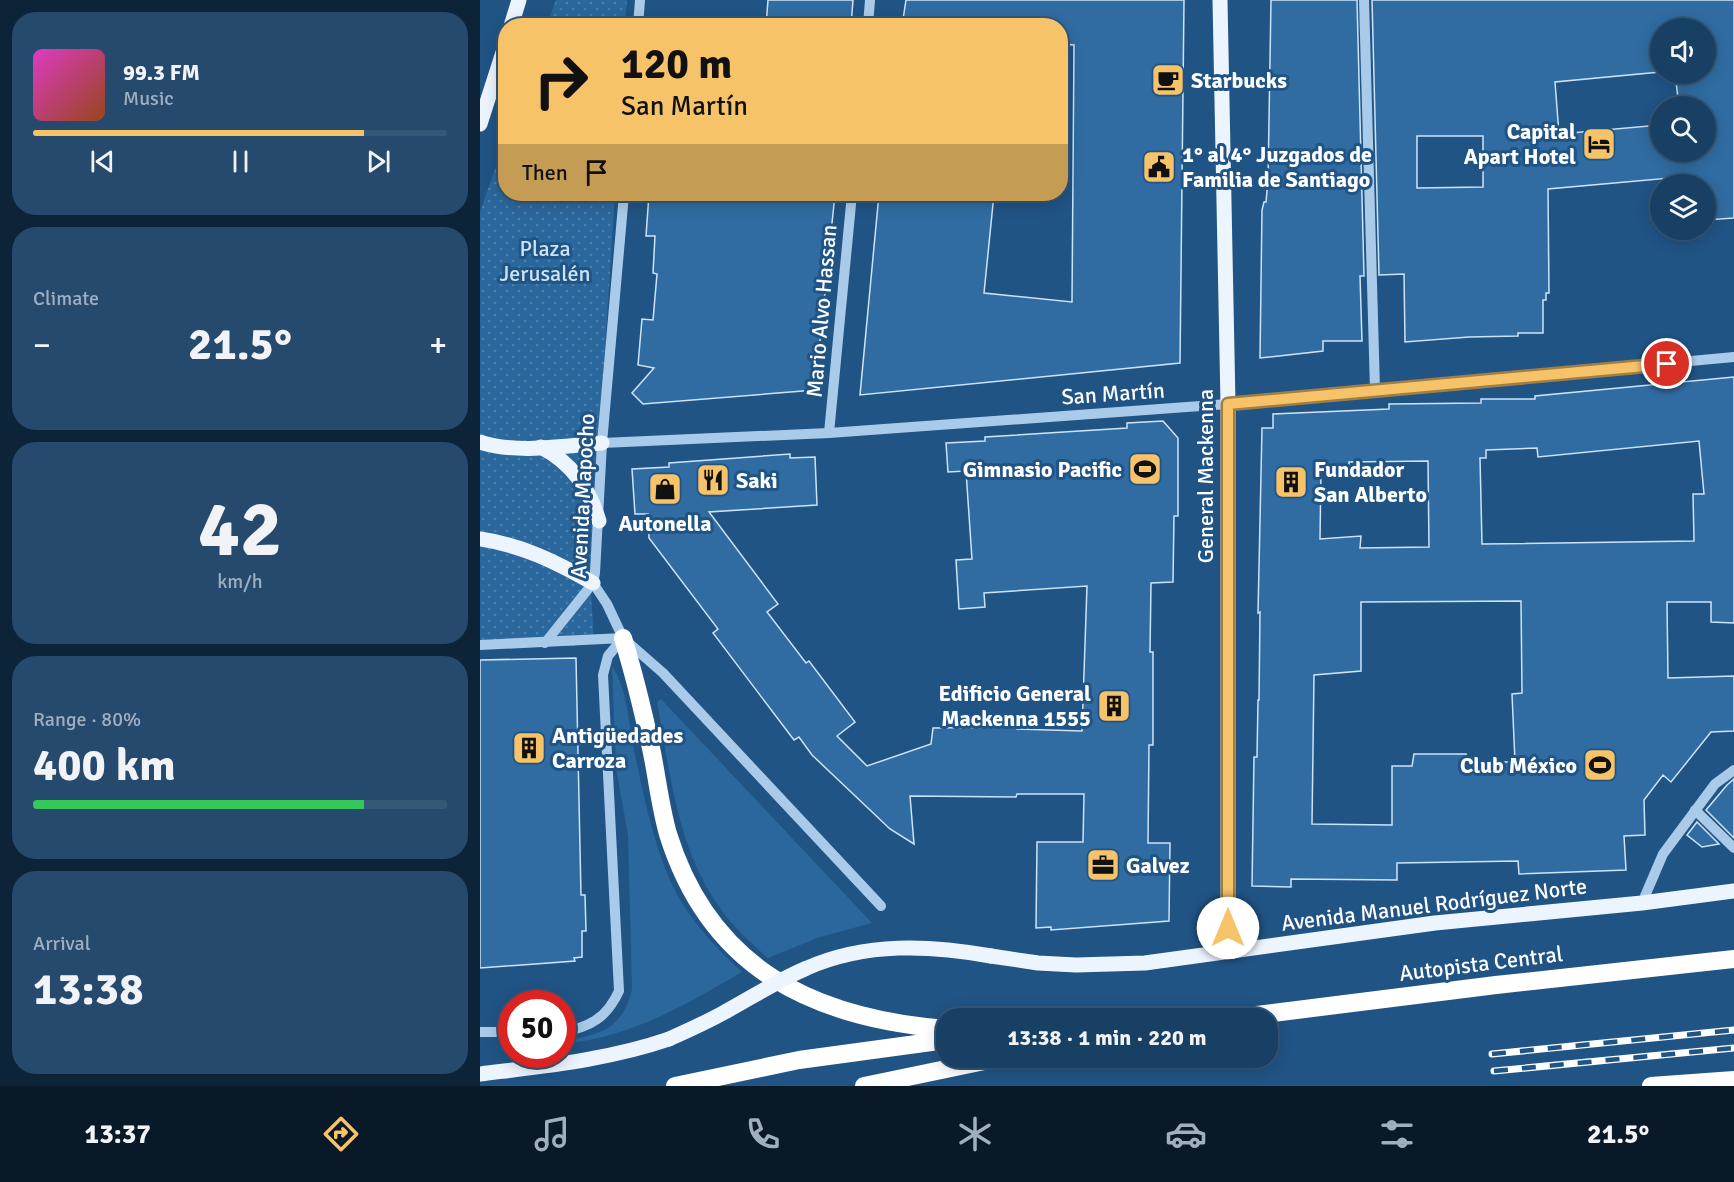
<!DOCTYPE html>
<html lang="en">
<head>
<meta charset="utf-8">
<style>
	:root { --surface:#183f64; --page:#254a6d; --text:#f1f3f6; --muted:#9fafbf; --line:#365878; --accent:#f7c369 }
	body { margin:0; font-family:Signika,sans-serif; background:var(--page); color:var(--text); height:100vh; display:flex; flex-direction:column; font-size:22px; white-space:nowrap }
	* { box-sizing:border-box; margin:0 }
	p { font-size:20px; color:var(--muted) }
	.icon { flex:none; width:33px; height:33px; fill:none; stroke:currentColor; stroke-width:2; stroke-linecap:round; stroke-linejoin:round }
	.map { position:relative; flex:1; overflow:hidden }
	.side { display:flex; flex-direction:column; gap:12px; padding:12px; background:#0d2337; width:480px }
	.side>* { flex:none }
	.hud { position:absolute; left:18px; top:18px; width:570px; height:183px; border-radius:24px; box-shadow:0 3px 15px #0003,0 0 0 2px var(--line); background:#f7c369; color:#111; overflow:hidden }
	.controls { position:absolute; left:1170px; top:18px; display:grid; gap:12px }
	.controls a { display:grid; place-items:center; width:66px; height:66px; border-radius:50%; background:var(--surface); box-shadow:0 3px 15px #0003,0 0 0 2px var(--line); font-size:30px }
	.speed { position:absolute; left:18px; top:990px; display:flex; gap:12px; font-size:30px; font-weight:700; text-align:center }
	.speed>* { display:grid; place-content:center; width:78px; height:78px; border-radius:50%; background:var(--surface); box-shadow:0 3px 15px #0003,0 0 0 2px var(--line); line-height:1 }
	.speed .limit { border:9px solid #d22; background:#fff; color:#111 }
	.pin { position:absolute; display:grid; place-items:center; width:51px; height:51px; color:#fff; margin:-26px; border:3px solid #fff; border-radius:50%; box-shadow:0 2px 6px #0007 }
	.me { position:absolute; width:66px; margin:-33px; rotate:0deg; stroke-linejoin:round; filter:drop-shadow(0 0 4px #0008) }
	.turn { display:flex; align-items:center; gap:21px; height:126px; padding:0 24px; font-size:27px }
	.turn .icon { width:78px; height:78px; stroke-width:2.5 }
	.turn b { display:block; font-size:42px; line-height:51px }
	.then { display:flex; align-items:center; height:57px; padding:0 24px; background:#0003; gap:12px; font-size:22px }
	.big { font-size:45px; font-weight:700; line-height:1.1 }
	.side .widget { flex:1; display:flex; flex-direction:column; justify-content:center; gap:9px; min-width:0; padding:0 21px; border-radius:24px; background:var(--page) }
	.side .dial { align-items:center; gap:0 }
	.dial b { font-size:78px; line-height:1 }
	.song { display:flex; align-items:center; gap:18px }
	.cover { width:72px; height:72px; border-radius:9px; background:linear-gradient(135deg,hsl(310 70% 55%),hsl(20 70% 35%)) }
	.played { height:6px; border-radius:3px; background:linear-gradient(90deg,var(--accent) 80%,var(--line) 80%) }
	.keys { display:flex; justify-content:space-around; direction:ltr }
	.heat { display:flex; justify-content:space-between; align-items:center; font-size:33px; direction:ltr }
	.charge { height:9px; border-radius:4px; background:linear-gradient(90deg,#34c759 80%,var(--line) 0) }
	.trip { position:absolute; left:456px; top:1008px; width:342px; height:60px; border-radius:24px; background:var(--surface); box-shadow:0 3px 15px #0003,0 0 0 2px var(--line); font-weight:700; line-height:60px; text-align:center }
	.menu { display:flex; height:96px; justify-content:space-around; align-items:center; background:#0a1928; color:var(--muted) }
	.menu .icon { width:42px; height:42px }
	.menu .selected { color:var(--accent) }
	.menu b { font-size:27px; color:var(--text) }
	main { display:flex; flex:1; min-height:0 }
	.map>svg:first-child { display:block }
	.grass { fill:#2a679d }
	.park { fill:url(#park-dots) }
	.building { fill:#306ca2; stroke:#cde3f7; stroke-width:1.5; fill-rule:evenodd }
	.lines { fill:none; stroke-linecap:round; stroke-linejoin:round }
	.minor { stroke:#a9cbe9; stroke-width:10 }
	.major { stroke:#ecf4fe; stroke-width:15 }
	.highway { stroke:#fff; stroke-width:18 }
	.rail-casing { stroke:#fff; stroke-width:7 }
	.rail { stroke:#205485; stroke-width:4.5; stroke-dasharray:14; stroke-linecap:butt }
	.major-bridge { stroke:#ecf4fe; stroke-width:15 }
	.route-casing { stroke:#a17f44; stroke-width:15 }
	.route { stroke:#f7c369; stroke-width:10 }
	.labels { text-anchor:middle; stroke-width:6; stroke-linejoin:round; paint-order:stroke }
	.poi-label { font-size:22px; font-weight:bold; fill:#fff; stroke:#205485; text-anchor:start }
	.park-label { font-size:22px; fill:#cde3f7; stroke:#205485 }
	.street-label { font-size:22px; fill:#fff; stroke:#205485 }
</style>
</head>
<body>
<main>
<section class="side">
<div class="widget">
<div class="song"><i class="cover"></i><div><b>99.3 FM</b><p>Music</p></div></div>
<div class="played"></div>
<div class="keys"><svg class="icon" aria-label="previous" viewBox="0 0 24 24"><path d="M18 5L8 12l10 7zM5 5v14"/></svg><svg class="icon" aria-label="pause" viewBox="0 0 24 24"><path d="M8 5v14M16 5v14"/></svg><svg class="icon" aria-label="next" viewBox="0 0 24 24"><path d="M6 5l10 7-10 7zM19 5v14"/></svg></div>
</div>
<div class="widget"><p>Climate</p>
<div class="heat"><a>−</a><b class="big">21.5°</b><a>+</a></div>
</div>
<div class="widget dial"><b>42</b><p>km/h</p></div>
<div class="widget"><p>Range · 80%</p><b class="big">400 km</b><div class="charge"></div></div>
<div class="widget"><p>Arrival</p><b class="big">13:38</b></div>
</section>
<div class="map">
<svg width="1254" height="1086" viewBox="0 0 1254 1086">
	<defs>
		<pattern id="park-dots" width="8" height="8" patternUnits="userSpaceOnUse" patternTransform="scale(1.5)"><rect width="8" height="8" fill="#2a679d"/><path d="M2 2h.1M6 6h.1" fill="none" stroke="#4a7eac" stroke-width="1.8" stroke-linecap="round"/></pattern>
	</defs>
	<rect width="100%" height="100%" fill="#205485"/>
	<!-- grass -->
	<g class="grass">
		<path d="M 132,666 C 148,692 148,720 154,750 C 163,792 172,838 189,878 C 205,915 233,945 262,972 C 204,1006 151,1037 83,1044 L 83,1040 C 119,1036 143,1029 152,989 L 148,835 L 136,768 Z"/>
		<path d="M 181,699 L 392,923 L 340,937 L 288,958 C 270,942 253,927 240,908 C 197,848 190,772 177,702 Z"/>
	</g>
	<!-- park -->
	<g class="park">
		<polygon points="76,0 147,0 145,25 67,25"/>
		<polygon points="25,141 26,194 135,194 110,580 114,640 94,646 0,644 0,212"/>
	</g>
	<!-- building -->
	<g class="building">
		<polygon points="288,0 373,0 371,26 286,26"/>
		<polygon points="426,0 704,0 700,363 380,395 399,194 514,194 504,293 592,302 594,45 580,44 580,26 422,26"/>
		<polygon points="791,0 877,0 884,276 880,276 882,341 843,341 843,351 780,358 782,210 784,202 786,202 788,180"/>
		<path d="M 892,0 L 1254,0 L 1254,218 L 1226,220 L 1226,184 L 1212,184 L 1212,176 L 1068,189 L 1069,293 L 1066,293 L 1066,300 L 1063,300 L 1063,333 L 1038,333 L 1038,336 L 989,337 L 925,342 L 924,274 L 899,275 ZM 1180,28 L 1226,28 L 1226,74 L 1195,74 L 1199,106 L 1226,106 L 1226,152 L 1180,152 L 1180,125 L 1079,134 L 1075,82 L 1180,72 ZM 937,136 L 1003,136 L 1003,187 L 937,188 Z"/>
		<polygon points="169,194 252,194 252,195 312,200 312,194 355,194 335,390 163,404 152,393 174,368 158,365 162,319 173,320 177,274 173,273 175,236 166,236"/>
		<path d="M 1254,377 L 1254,623 L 1231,622 L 1231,602 L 1187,602 L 1188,678 L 1254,676 L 1254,731 L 1231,732 L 1191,782 L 1183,775 L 1164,800 L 1165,835 L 1144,836 L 1146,870 L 1039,874 L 1038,861 L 917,863 L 917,880 L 811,879 L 811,887 L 772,886 L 774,757 L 777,757 L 778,700 L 779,700 L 780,612 L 778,613 L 782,428 L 793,428 L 793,414 L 909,409 L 909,404 L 1001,403 L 1001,399 L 1055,399 L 1055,396 ZM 1219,441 L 1224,494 L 1213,494 L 1214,541 L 1002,544 L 1000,458 L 1006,458 L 1006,450 L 1057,448 L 1058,457 ZM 948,461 L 949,547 L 880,548 L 881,536 L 840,539 L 841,469 L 845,469 L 845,465 L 869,466 L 869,462 ZM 1041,601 L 1042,693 L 1032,694 L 1035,762 L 986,762 L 986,754 L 934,754 L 932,766 L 912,766 L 912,825 L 832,824 L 834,675 L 881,671 L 881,602 Z"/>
		<polygon points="683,421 698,438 698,516 694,516 693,582 671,583 670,652 673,652 673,745 669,745 668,843 690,843 689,921 571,930 571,927 556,928 557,842 603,842 604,794 537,794 536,797 430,796 434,844 410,829 332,755 319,737 314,740 233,633 238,629 169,538 168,514 155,514 152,469 189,467 189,463 310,454 310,458 335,457 337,505 229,512 298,604 287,612 326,663 329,661 375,722 357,736 387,766 451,744 453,728 537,727 537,729 602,731 607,586 504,593 505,607 479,609 476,560 492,559 486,471 468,472 466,443 505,441 505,437 647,428 647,423"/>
		<polygon points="96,658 101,895 105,895 106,931 102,931 102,957 94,958 95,961 0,968 0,660"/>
		<polygon points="1254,779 1254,838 1226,810 1247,785"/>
		<polygon points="1217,822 1239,844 1222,847 1207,835"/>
	</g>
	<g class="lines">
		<!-- minor -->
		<g class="minor">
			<polyline points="884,0 895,390"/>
			<polyline points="158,26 160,0"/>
			<polyline points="388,26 390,0"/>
			<polyline points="349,433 372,194"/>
			<polyline points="122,443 349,433 748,404 1254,357"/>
			<polyline points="113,583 127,604 143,638 183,673 401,906"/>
			<polyline points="65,643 113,583 115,573 122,443 144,194"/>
			<polyline points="0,645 143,638"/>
			<polyline points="1215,810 1254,848"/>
			<polyline points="1162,903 1183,854 1235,784 1254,770"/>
			<polyline points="0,1032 32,1032"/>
			<path d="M 82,1032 C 111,1027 127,1017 139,991 L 123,675 L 128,656 L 143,638"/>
		</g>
		<!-- major -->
		<g class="major">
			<polyline points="740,0 748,404 748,951"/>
			<polyline points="31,26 39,0"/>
			<polyline points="0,124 26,43"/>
			<path d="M 0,442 C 35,454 85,446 122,443"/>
			<path d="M 61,447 C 92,463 109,488 119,521"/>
			<path d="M 0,539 C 42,545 76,562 113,583"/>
			<polyline points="511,956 558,963 596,965 665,963 955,923 1162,903 1254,891"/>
			<path d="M 0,1074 C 64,1066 128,1060 189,1039"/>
		</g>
		<!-- highway -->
		<g class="highway">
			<path d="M 143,638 C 154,674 163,711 171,748 C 177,776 180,806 188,834 C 230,969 333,1018 466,1029"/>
			<polyline points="753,1018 1016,985 1254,959"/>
			<polyline points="195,1086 319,1060 466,1040"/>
			<polyline points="384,1086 519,1058"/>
			<polyline points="1171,1086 1254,1080"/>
		</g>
		<defs>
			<g id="rail">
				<polyline points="1012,1054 1254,1030"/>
				<polyline points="1014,1071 1254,1048"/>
			</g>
		</defs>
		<!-- rail casing -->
		<use href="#rail" class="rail-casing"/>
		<!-- rail -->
		<use href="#rail" class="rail"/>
		<!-- major-bridge -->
		<path class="major-bridge" d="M 189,1039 C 207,1031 225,1023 243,1013 C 271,998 298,980 327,968 C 386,942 450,945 511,956"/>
	</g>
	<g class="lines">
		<defs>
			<polyline id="route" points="748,928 748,404 1187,364"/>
		</defs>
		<!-- route casing -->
		<use href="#route" class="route-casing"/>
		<!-- route -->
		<use href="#route" class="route"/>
	</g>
	<!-- icons -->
	<defs>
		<symbol id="cafe-square" viewBox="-11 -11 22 22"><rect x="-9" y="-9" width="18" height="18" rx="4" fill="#f7c369" stroke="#205485"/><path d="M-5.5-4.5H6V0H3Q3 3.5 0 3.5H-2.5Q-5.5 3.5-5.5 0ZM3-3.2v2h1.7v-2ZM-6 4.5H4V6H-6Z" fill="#111"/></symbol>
		<symbol id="hotel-square" viewBox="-11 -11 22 22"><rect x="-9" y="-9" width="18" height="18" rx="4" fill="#f7c369" stroke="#205485"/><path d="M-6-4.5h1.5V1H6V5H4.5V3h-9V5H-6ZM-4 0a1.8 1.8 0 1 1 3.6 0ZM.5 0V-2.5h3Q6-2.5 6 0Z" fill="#111"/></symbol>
		<symbol id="civic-square" viewBox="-11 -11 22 22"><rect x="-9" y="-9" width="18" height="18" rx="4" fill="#f7c369" stroke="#205485"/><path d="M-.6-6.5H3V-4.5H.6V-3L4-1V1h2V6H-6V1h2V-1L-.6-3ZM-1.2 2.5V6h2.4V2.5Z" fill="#111"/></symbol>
		<symbol id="stadium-square" viewBox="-11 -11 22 22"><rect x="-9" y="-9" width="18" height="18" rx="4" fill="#f7c369" stroke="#205485"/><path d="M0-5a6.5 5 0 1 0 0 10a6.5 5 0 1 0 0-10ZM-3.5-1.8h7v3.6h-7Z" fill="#111"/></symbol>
		<symbol id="restaurant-square" viewBox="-11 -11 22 22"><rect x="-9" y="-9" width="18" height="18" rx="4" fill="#f7c369" stroke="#205485"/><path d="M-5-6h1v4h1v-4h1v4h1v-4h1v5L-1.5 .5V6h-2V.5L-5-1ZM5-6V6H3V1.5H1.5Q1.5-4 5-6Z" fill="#111"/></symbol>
		<symbol id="building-square" viewBox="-11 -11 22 22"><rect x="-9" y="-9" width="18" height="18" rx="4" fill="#f7c369" stroke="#205485"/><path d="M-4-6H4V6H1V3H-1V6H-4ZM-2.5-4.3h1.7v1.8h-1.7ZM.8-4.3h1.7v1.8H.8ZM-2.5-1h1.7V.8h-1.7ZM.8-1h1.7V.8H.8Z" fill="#111"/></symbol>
		<symbol id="shop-square" viewBox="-11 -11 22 22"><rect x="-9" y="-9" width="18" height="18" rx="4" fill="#f7c369" stroke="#205485"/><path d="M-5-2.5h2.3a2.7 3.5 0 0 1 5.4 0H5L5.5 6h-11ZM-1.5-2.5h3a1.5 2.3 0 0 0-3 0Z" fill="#111"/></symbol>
		<symbol id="office-square" viewBox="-11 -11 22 22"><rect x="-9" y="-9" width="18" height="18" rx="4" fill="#f7c369" stroke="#205485"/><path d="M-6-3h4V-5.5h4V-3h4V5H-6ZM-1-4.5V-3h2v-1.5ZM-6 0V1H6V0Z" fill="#111"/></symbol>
	</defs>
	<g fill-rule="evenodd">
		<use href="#cafe-square" x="669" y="61" width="38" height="38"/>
		<use href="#hotel-square" x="1100" y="125" width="38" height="38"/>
		<use href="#civic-square" x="660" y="148" width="38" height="38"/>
		<use href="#stadium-square" x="646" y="450" width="38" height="38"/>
		<use href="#restaurant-square" x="214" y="461" width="38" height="38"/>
		<use href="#building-square" x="792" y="463" width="38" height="38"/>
		<use href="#shop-square" x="166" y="470" width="38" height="38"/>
		<use href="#building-square" x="615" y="687" width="38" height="38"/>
		<use href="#building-square" x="30" y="729" width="38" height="38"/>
		<use href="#stadium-square" x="1101" y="746" width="38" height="38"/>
		<use href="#office-square" x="604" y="846" width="38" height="38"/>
	</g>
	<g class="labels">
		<!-- poi labels -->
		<g class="poi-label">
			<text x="711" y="88">Starbucks</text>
			<text x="1096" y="139" text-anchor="end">Capital<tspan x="1096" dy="25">Apart Hotel</tspan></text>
			<text x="702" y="162">1° al 4° Juzgados de<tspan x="702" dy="25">Familia de Santiago</tspan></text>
			<text x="642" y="477" text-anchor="end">Gimnasio Pacific</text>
			<text x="834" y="477">Fundador<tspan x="834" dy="25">San Alberto</tspan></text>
			<text x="256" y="488">Saki</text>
			<text x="185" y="531" text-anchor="middle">Autonella</text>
			<text x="611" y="701" text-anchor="end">Edificio General<tspan x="611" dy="25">Mackenna 1555</tspan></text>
			<text x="72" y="743">Antigüedades<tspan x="72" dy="25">Carroza</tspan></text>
			<text x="1097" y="773" text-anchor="end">Club México</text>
			<text x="646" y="873">Galvez</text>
		</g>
		<!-- park labels -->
		<g class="park-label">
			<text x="65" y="256">Plaza<tspan x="65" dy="25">Jerusalén</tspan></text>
		</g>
		<!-- street labels -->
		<g class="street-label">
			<text transform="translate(341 311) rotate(-85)" y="8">Mario Alvo Hassan</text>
			<text transform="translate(633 393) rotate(-4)" y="8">San Martín</text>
			<text transform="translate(725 476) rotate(-90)" y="8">General Mackenna</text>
			<text transform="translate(102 496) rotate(-87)" y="8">Avenida Mapocho</text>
			<text transform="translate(954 904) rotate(-7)" y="8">Avenida Manuel Rodríguez Norte</text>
			<text transform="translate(1001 963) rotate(-7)" y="8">Autopista Central</text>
		</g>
	</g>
</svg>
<div class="controls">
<a><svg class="icon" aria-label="sound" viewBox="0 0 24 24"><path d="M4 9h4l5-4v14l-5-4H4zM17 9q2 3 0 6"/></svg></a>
<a><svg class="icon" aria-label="search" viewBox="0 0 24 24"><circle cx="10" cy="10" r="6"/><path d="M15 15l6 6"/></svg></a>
<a><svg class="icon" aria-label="layers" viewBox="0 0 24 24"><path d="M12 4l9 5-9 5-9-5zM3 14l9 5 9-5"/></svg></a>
</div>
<div class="speed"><div class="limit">50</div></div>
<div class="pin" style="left:1187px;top:364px;background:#d93025"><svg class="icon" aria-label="arrive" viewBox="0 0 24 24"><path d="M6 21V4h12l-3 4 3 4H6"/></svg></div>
<svg class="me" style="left:748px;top:928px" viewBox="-20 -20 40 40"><circle r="19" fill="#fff"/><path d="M0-13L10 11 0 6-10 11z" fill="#f7c369"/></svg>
<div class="trip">13:38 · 1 min · 220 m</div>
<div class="hud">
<div class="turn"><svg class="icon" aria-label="right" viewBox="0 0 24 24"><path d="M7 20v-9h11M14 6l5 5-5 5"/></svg><div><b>120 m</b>San Martín</div></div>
<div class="then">Then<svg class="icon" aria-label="arrive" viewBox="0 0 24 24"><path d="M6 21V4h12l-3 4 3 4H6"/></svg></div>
</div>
</div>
</main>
<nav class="menu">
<b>13:37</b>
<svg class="icon selected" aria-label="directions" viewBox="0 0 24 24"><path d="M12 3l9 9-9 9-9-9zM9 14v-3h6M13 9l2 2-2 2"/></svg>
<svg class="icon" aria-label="music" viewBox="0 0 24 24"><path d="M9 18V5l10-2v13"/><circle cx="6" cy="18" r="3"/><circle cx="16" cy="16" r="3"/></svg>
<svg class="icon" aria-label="phone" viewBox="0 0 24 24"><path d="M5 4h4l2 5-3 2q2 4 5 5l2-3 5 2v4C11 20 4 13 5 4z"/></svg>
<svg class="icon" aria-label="climate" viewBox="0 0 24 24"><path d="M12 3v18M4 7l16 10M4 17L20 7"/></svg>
<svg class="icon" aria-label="car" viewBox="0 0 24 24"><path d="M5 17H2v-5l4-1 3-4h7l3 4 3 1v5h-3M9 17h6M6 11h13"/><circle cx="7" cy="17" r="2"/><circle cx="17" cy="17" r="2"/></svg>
<svg class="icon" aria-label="filters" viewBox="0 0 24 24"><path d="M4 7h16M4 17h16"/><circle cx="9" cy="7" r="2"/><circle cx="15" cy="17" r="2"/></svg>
<b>21.5°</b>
</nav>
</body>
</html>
